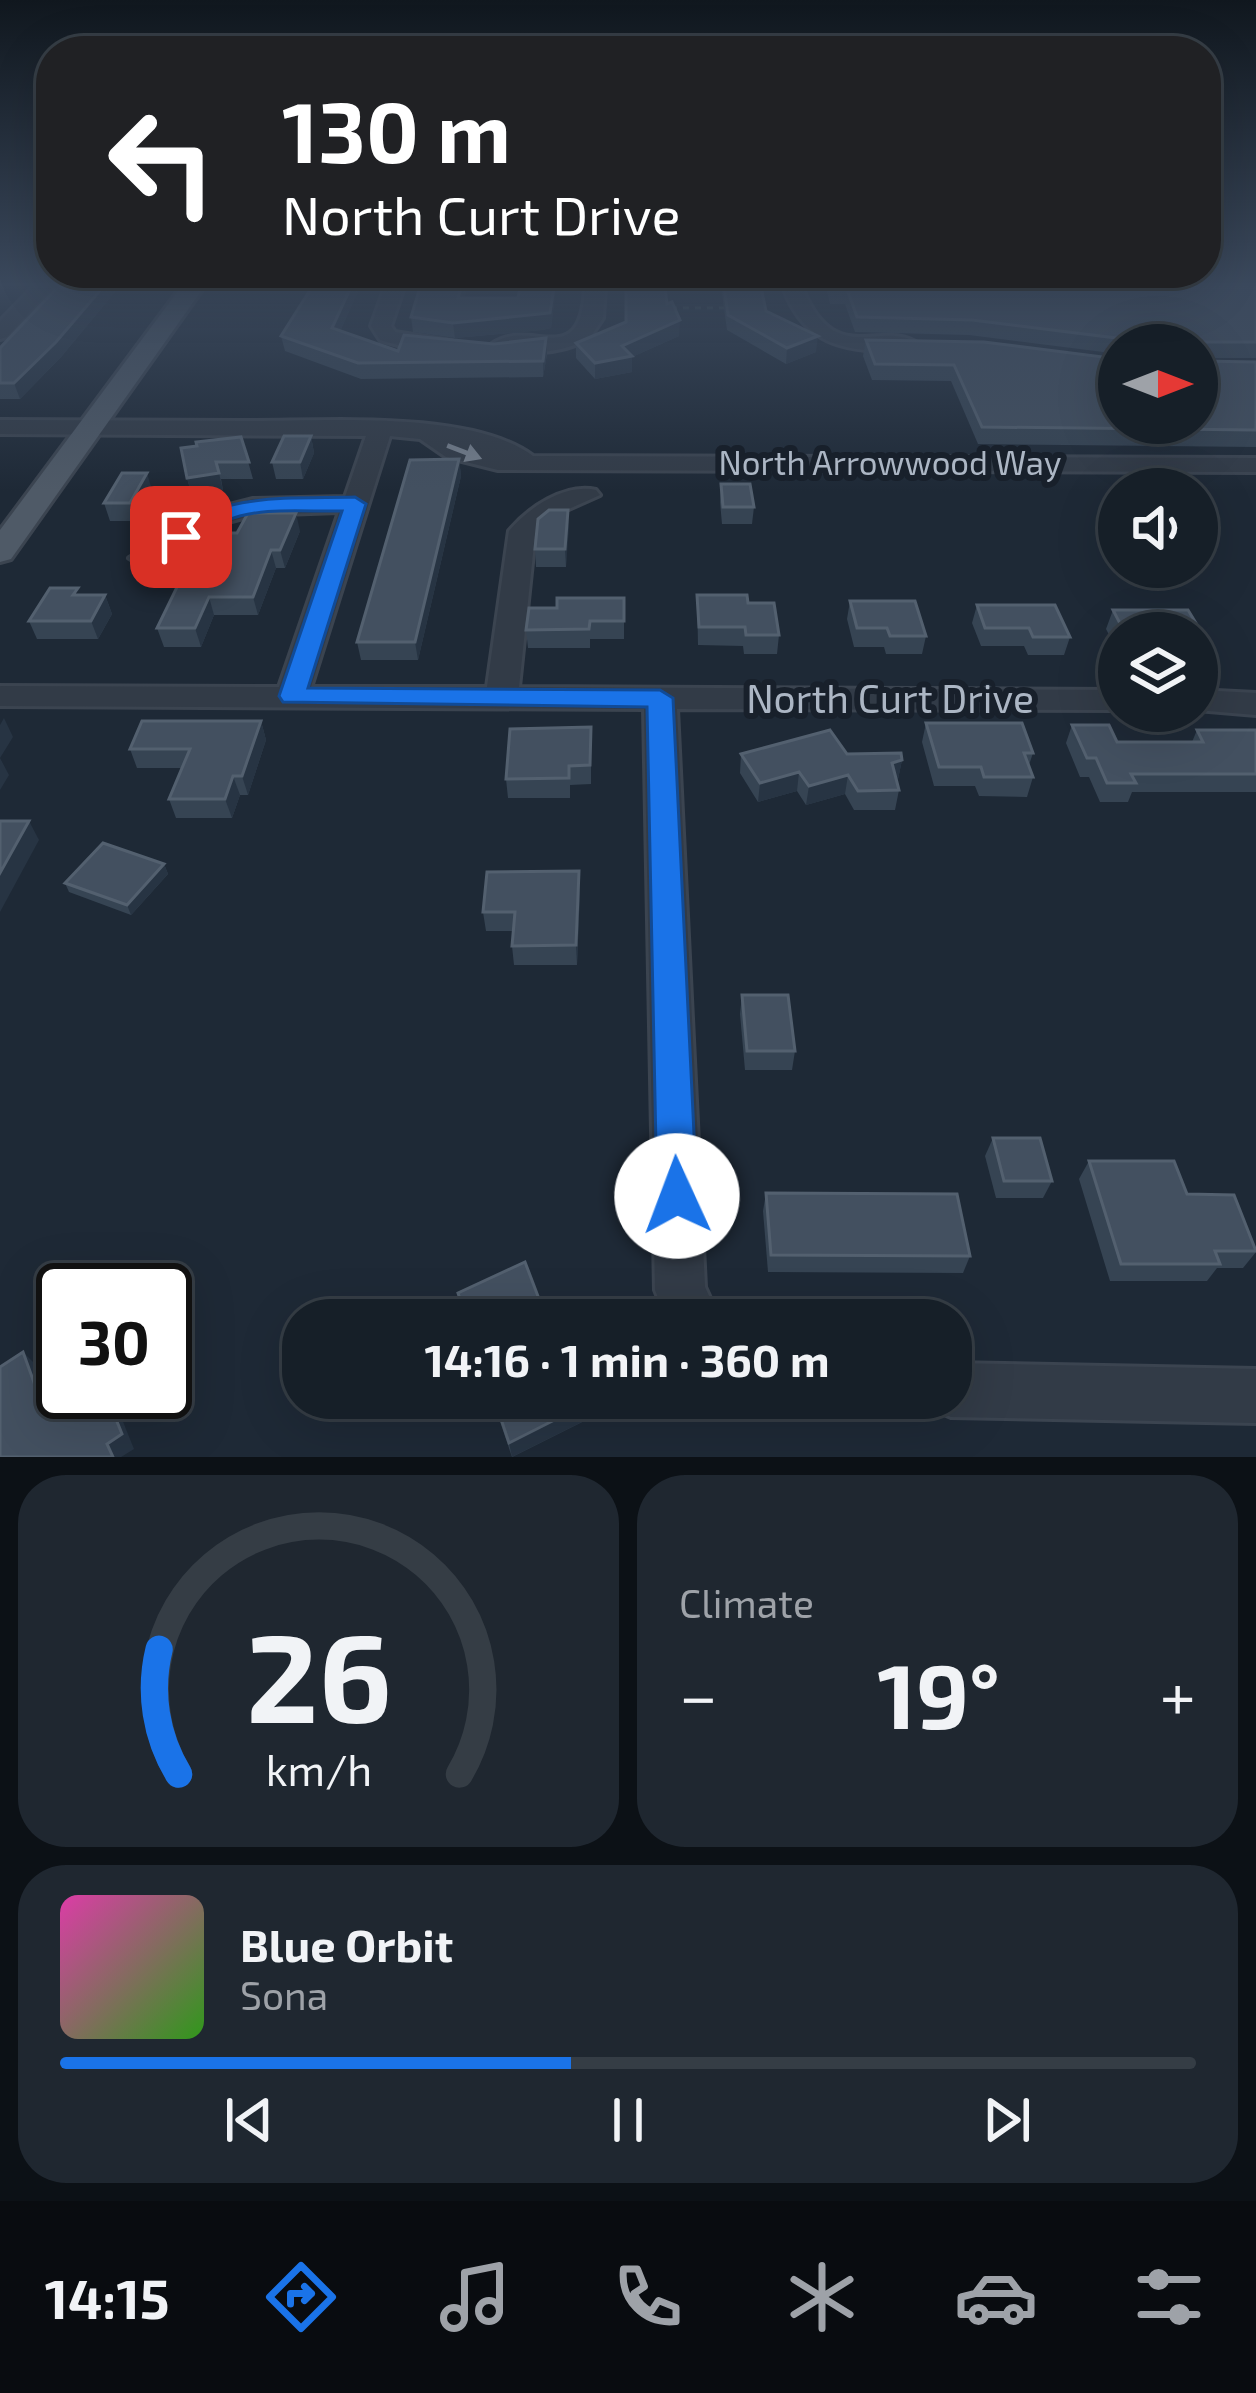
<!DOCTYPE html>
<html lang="en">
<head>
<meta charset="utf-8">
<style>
	:root { --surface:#161f28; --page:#1f2730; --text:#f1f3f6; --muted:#9ea2a8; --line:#353d45; --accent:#1a73e8 }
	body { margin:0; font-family:"Exo 2",sans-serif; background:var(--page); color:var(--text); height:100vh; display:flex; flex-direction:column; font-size:45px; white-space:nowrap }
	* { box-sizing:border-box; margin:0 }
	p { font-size:39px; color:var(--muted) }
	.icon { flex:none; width:66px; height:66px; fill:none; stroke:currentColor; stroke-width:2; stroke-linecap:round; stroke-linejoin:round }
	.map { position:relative; height:1457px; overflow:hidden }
	.sheet { display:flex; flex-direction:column; gap:18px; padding:18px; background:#0c1116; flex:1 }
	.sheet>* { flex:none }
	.guide { position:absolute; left:36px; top:36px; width:1185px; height:252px; border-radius:48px; box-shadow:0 12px 48px #0002,0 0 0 3px var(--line); background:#202124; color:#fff; overflow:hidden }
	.needle { width:78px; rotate:90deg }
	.fabs { position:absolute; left:1098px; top:324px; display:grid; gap:24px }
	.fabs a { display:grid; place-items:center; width:120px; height:120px; border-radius:50%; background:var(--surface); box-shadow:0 12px 48px #0002,0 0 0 3px var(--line); font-size:60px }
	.speed { position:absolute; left:36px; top:1263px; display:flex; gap:24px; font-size:60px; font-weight:700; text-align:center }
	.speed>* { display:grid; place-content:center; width:156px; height:156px; border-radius:50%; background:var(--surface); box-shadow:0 12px 48px #0002,0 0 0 3px var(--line); line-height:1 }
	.speed .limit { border:6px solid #111; border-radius:18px; background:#fff; color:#111 }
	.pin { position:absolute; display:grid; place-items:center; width:102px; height:102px; color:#fff; margin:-51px; border-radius:24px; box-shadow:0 6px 18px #0006 }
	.me { position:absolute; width:132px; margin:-66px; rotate:358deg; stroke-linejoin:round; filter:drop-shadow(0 0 9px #0008) }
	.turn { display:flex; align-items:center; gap:42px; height:252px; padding:0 48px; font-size:54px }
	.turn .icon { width:156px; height:156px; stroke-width:2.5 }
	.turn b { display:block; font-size:84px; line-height:102px }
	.big { font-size:90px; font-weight:700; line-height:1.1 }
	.sheet .tile { flex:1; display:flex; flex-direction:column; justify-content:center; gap:18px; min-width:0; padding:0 42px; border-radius:48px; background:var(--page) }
	.sheet .dial { align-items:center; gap:0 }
	.dial svg { height:312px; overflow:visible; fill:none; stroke:var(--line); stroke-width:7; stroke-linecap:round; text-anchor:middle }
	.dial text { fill:var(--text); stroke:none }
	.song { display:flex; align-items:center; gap:36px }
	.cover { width:144px; height:144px; border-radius:18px; background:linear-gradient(135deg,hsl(320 70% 55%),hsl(110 70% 35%)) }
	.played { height:12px; border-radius:6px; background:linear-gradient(90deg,var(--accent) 45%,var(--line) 45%) }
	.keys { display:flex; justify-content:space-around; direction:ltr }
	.heat { display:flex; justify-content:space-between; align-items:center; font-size:66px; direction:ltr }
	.sheet .tiles { flex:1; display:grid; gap:18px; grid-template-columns:1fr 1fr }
	.tile:last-child { grid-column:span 2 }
	.trip { position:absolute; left:282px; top:1299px; width:690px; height:120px; border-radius:48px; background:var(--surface); box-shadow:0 12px 48px #0002,0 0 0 3px var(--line); font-weight:700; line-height:120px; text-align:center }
	.tabs { display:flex; height:192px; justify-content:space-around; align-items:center; background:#090c10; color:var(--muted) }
	.tabs .icon { width:84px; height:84px }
	.tabs .active { color:var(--accent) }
	.tabs b { font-size:54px; color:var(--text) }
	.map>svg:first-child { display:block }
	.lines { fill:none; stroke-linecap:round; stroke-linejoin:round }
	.minor-casing { stroke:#3b4450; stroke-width:6 }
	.major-casing { stroke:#3b4450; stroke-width:6 }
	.path { stroke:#394f50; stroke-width:3; stroke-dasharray:6 6; stroke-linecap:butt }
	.minor { fill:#323b47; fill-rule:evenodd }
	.major { fill:#4f5a67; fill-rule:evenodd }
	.wall { fill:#364453 }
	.shaded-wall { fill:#273443 }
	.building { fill:#435060; stroke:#53606f; stroke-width:3 }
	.oneway { fill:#757f8c }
	.route { fill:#1a73e8; stroke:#114b97; stroke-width:3 }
	.labels { text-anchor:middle; stroke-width:12; stroke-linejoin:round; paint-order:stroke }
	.far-street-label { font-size:33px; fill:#acb6c4; stroke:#18202b }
	.street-label { font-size:39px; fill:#acb6c4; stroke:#18202b }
</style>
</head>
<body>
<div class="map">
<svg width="1256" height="1457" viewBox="0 0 1256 1457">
	<rect width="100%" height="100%" fill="#1e2936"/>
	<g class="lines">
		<defs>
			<g id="minor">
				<polygon points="33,287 53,287 7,337 0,339 0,321"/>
				<polygon points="385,287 404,287 391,326 395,332 452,341 452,349 419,351 380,340 371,326"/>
				<path d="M 585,287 L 605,287 L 603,318 L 589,339 C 565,352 514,360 492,344 C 531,316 581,374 585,287 Z"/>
				<path d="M 783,287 L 802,287 C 836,372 882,316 920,345 C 909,353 897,351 883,351 C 832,350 801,336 783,287 Z"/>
				<path d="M 0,420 C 81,420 161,421 242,421 C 319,422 470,409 533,456 L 1256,458 L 1256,472 L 498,470 L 446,457 L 420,439 L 390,436 L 311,687 L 487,687 L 509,531 C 528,508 565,483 596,490 L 600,495 L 562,512 L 535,534 L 519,687 L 1119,690 L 1119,710 L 677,709 L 705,1287 L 720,1320 L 667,1320 L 655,1290 L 644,709 L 0,706 L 0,686 L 279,687 L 339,512 L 254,515 L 228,522 L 153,564 L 143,566 L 129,558 L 210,510 L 253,499 L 345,497 L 366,436 L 0,434 Z"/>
				<polygon points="1197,690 1256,693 1256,715 1197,710"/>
				<polygon points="951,1363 1256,1369 1256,1423 951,1417 932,1409 927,1398 951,1398"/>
			</g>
			<polygon id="major" points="181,287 204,287 11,559 0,562 0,530"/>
		</defs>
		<!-- minor casing -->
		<use href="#minor" class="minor-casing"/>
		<!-- major casing -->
		<use href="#major" class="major-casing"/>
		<!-- path -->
		<polyline class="path" points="671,308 725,308"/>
		<!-- minor -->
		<use href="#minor" class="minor"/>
		<!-- major -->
		<use href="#major" class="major"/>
	</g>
	<!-- wall -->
	<g class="wall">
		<polygon points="58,287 119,287 61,357 20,399 0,399 0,348"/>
		<polygon points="312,287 360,287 340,331 398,351 547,354 543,377 361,379 285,351 281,336"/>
		<polygon points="420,287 467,287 464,298 518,298 520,287 556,287 551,328 542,330 455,338 413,332 411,317"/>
		<polygon points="721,287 761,287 766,311 816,352 786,364 727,330"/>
		<polygon points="826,287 1256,287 1256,358 1199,358 1199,361 1256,362 1256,447 978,444 951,381 872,380 863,356 866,340 1119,359 1119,423 1197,345 1119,345 1119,354 969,335 855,332 845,304 830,304"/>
		<polygon points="667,304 679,336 632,357 632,372 595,379 576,358 576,343"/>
		<polygon points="311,436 314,453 303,479 276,479 272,462"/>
		<polygon points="241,437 253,479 221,479 223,490 192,496 187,478"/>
		<polygon points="459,459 461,476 418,660 361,660 357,642"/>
		<polygon points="721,484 754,507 752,524 722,524 720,502"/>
		<polygon points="152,490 135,521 110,521 104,503"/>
		<polygon points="568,510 566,567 536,567 535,549"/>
		<polygon points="300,531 285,568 276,568 258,615 214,615 201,647 164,647 157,628 197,585"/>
		<polygon points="80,595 105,595 112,614 98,639 37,639 29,621"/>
		<polygon points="697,595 748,603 779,635 777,654 744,654 743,646 698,645"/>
		<polygon points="624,598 624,639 590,639 590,648 528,648 526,630 557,608"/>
		<polygon points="850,601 926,636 922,654 886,654 884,647 854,647 847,619"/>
		<polygon points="977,605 1070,637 1064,655 1028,655 1024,646 981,646 972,623"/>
		<polygon points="1113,610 1188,610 1205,638 1197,657 1197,633 1119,633 1119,654 1106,629"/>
		<polygon points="261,721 266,740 248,795 240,795 232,818 176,818 169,799 182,768 137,768 130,749"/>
		<polygon points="926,723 1033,753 1029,765 1033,777 1027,797 979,796 975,786 934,786 922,742"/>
		<polygon points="1072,725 1117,742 1192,742 1197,730 1256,730 1256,792 1132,792 1128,802 1100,802 1089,777 1080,777 1066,743"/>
		<polygon points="591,727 591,784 570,785 570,798 508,798 506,779"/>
		<polygon points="741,754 847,754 902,760 898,779 896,780 899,790 895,810 854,810 845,794 806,805 797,791 758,802 740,773"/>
		<polygon points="164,864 168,874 131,915 69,892 65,883"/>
		<polygon points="580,891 577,965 514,965 512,946 514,931 486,931 483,912"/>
		<polygon points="742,995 795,1051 792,1070 745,1070 740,1014"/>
		<polygon points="993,1138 1052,1181 1043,1198 996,1198 985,1156"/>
		<polygon points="1089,1161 1187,1194 1256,1249 1256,1252 1243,1268 1217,1268 1207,1281 1110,1281 1079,1179"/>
		<polygon points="766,1193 970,1256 963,1273 768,1272 763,1211"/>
		<polygon points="492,1398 603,1398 604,1411 512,1457"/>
	</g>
	<!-- shaded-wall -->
	<g class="shaded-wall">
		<polygon points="103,287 119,287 61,357 20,399 14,383"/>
		<polygon points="351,287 360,287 335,343 332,328"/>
		<polygon points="461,287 467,287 460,313 458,298"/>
		<polygon points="554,287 556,287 551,328 542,330 455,338 453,323"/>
		<polygon points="680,320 679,336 632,357 632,372 595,379 595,363 622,346"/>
		<polygon points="818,336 816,352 786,364 787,348"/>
		<polygon points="546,338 547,354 543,377 543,361"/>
		<polygon points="311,436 314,453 303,479 300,462"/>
		<polygon points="459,459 461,476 418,660 415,642"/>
		<polygon points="147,473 152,490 135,521 130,503"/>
		<polygon points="219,473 223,490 192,496 187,478"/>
		<polygon points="568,510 569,528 566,567 565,549"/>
		<polygon points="296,513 300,531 285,568 280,550"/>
		<polygon points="271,550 276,568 258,615 253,597"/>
		<polygon points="105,595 112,614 98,639 91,621"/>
		<polygon points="209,597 214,615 201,647 195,628"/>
		<polygon points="4,718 13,737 0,758 9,775 0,790 0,725"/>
		<polygon points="261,721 266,740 248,795 242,776"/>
		<polygon points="902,760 898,779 888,782 892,763"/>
		<polygon points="799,772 797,791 758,802 760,783"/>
		<polygon points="848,775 845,794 806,805 809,786"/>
		<polygon points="233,776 240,795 232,818 225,799"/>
		<polygon points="29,821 39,840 0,912 0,873"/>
		<polygon points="164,864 168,874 131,915 127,905"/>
		<polygon points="579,871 580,891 577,965 576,945"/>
		<polygon points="23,1352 38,1367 51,1403 36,1388"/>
		<polygon points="105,1392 111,1392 134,1449 121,1457 113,1457 107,1444"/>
		<polygon points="598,1398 603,1398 604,1411 512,1457 509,1443"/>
	</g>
	<!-- building -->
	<g class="building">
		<polygon points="58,287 103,287 56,342 14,383 0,383 0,348"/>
		<polygon points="312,287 351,287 332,328 398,351 404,335 494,344 546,338 543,361 358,363 281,336"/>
		<polygon points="420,287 461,287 458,298 518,298 520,287 554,287 550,313 453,323 411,317"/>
		<polygon points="626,287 665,287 667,304 672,302 680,320 622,346 632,356 595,363 576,343 626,322"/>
		<polygon points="724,287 761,287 766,311 818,336 787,348 728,315"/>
		<polygon points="831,287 1256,287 1256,342 1202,342 1198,346 1199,361 1256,362 1256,430 982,427 954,365 875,364 866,340 984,342 1119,359 1119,423 1197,423 1197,345 1128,345 1124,339 972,320 857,317 847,289 832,289"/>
		<polygon points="284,436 311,436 300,462 272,462"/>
		<polygon points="241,437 249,462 216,462 219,473 187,478 181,448 197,446 196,442"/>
		<polygon points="459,459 415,642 357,642 410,460"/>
		<polygon points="122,473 147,473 130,503 104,503"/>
		<polygon points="721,484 750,484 754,507 723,507"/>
		<polygon points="549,510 568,510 565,549 535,549 538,519"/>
		<polygon points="248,513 296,513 280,550 271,550 253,597 209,597 195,628 157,628 178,585 197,585 223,533 237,533"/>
		<polygon points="50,588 78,588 73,595 105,595 91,621 29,621"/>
		<polygon points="697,595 747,595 748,603 774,603 779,635 746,635 745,627 699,627"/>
		<polygon points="557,598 624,598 624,621 590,621 589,629 526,630 529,608 557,608"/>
		<polygon points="850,601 915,601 926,636 890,636 887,628 857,628"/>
		<polygon points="977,605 1055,605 1070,637 1033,637 1029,628 985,628"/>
		<polygon points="1113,610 1188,610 1205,638 1197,638 1197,633 1125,633"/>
		<polygon points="142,721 261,721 242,776 233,776 225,799 169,799 190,749 130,749"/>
		<polygon points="926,723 1022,723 1033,753 1024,753 1033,777 984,777 981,767 939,767"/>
		<polygon points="1072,725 1109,725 1117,742 1203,742 1197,730 1256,730 1256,774 1131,774 1136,783 1107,783 1096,758 1087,758"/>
		<polygon points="591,727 590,765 569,766 569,778 506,779 510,729"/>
		<polygon points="830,730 847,754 901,753 902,760 892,763 899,790 858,791 848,775 809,786 799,772 760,783 741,754"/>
		<polygon points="0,821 29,821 0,873"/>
		<polygon points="103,843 164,864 127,905 65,883"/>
		<polygon points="579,871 576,945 512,946 515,912 483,912 487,872"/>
		<polygon points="742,995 788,995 795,1051 747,1051"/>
		<polygon points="993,1138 1040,1138 1052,1181 1004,1181"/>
		<polygon points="1089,1161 1174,1161 1187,1194 1234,1195 1256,1251 1215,1251 1220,1264 1121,1264"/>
		<polygon points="766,1193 957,1194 970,1256 771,1255"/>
		<polygon points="525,1262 547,1320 467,1320 458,1293"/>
		<polygon points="23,1352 36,1388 63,1371 63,1392 105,1392 122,1434 107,1444 113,1457 0,1457 0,1367"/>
		<polygon points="494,1398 598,1398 509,1443"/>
	</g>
	<!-- one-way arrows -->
	<defs><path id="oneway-solid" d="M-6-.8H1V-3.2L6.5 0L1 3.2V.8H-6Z" transform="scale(3)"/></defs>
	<use class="oneway" href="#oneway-solid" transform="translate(464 452) rotate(21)"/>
	<!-- sky -->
	<linearGradient id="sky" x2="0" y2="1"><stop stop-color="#10171e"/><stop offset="0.58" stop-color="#3b495d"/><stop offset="1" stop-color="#3b495d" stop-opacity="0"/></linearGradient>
	<rect width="1256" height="491" fill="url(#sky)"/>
	<!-- route -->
	<path class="route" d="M 355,497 L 366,504 L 308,688 L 660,690 L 673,698 L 697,1196 L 691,1209 L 677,1215 L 663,1209 L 657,1196 L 647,707 L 283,702 L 279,696 L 342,511 C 305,512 260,506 226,521 C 208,529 194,545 173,542 L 170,537 C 217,491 295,499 355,497 Z"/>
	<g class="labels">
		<!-- far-street labels -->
		<g class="far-street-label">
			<text x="890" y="475">North Arrowwood Way</text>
		</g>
		<!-- street labels -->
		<g class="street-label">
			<text x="890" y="713">North Curt Drive</text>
		</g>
	</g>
</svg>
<div class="fabs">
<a><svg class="needle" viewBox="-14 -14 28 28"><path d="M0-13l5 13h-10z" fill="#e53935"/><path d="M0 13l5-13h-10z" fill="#9ea2a8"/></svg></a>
<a><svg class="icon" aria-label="sound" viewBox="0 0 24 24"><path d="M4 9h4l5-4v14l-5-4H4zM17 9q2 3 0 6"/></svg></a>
<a><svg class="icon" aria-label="layers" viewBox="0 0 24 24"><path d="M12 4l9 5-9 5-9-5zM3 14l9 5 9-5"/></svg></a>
</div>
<div class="speed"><div class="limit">30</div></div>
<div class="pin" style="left:181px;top:537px;background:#d93025"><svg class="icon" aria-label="arrive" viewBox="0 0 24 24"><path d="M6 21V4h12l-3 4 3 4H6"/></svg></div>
<svg class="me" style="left:677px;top:1196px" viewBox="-20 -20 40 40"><circle r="19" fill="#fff"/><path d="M0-13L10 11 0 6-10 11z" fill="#1a73e8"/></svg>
<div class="trip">14:16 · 1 min · 360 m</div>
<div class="guide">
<div class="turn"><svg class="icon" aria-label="left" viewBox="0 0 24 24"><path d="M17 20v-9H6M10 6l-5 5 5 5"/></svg><div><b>130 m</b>North Curt Drive</div></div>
</div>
</div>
<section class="sheet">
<div class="tiles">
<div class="tile dial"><svg viewBox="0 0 100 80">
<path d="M14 69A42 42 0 1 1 86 69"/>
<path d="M14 69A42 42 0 0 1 9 37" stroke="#1a73e8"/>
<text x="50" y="56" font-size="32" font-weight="700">26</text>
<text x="50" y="72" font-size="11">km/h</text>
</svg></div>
<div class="tile"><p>Climate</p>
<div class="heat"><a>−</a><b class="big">19°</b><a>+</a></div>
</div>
<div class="tile">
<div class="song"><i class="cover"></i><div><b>Blue Orbit</b><p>Sona</p></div></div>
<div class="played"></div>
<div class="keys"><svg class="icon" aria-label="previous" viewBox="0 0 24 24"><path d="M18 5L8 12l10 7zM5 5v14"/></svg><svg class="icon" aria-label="pause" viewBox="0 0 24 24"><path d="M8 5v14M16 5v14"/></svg><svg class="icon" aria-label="next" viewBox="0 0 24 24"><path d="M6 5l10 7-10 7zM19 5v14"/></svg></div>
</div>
</div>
</section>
<nav class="tabs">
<b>14:15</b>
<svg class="icon active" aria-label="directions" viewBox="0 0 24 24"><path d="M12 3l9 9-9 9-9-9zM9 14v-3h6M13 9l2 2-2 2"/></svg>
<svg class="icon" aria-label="music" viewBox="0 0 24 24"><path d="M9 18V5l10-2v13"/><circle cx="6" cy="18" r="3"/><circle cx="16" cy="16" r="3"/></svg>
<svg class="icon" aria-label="phone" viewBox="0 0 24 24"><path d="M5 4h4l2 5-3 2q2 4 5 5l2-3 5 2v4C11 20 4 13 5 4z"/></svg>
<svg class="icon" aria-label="climate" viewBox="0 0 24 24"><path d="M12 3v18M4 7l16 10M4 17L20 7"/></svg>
<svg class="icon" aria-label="car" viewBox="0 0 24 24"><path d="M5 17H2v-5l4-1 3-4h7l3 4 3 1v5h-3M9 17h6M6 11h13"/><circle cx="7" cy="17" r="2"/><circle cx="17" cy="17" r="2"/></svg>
<svg class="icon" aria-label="filters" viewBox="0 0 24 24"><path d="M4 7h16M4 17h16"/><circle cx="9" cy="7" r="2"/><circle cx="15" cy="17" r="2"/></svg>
</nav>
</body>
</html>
